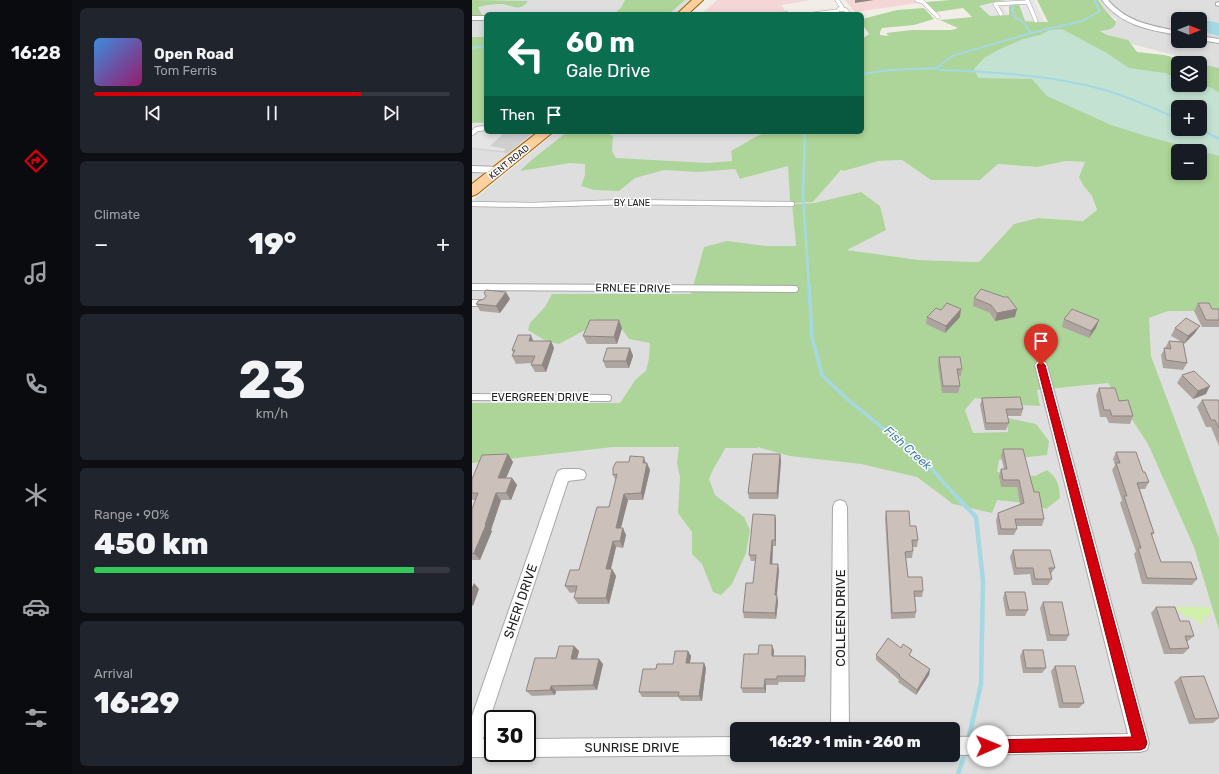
<!DOCTYPE html>
<html lang="en">
<head>
<meta charset="utf-8">
<style>
	:root { --surface:#171b24; --page:#20242c; --text:#f1f3f6; --muted:#9ea1a6; --line:#363941; --accent:#d3000e }
	body { margin:0; font-family:Rubik,sans-serif; background:var(--page); color:var(--text); height:100vh; display:flex; flex-direction:column; font-size:15px; white-space:nowrap }
	* { box-sizing:border-box; margin:0 }
	p { font-size:13px; color:var(--muted) }
	.icon { flex:none; width:22px; height:22px; fill:none; stroke:currentColor; stroke-width:2; stroke-linecap:round; stroke-linejoin:round }
	.map { position:relative; flex:1; overflow:hidden }
	.drawer { display:flex; flex-direction:column; gap:8px; padding:8px; background:#0d0f14; width:400px }
	.drawer>* { flex:none }
	.banner { position:absolute; left:12px; top:12px; width:380px; height:122px; border-radius:6px; box-shadow:0 2px 6px #0003; background:#0b6e4f; color:#fff; overflow:hidden }
	.needle { width:26px; rotate:90deg }
	.tools { position:absolute; left:699px; top:12px; display:grid; gap:8px }
	.tools a { display:grid; place-items:center; width:36px; height:36px; border-radius:6px; background:var(--surface); box-shadow:0 2px 6px #0003; font-size:20px }
	.speed { position:absolute; left:12px; top:710px; display:flex; gap:8px; font-size:20px; font-weight:700; text-align:center }
	.speed>* { display:grid; place-content:center; width:52px; height:52px; border-radius:50%; background:var(--surface); box-shadow:0 2px 6px #0003; line-height:1 }
	.speed .limit { border:2px solid #111; border-radius:6px; background:#fff; color:#111 }
	.pin { position:absolute; display:grid; place-items:center; width:34px; height:34px; color:#fff; margin:-41px -17px; border-radius:50% 50% 50% 0; rotate:-45deg; box-shadow:0 0 4px #0007 }
	.pin .icon { rotate:45deg }
	.me { position:absolute; width:44px; margin:-22px; rotate:89deg; stroke-linejoin:round; filter:drop-shadow(0 0 3px #0008) }
	.turn { display:flex; align-items:center; gap:14px; height:84px; padding:0 16px; font-size:18px }
	.turn .icon { width:52px; height:52px; stroke-width:2.5 }
	.turn b { display:block; font-size:28px; line-height:34px }
	.then { display:flex; align-items:center; height:38px; padding:0 16px; background:#0003; gap:8px; font-size:15px }
	.big { font-size:30px; font-weight:800; line-height:1.1 }
	.drawer .widget { flex:1; display:flex; flex-direction:column; justify-content:center; gap:6px; min-width:0; padding:0 14px; border-radius:6px; background:var(--page) }
	.drawer .dial { align-items:center; gap:0 }
	.dial b { font-size:52px; line-height:1 }
	.song { display:flex; align-items:center; gap:12px }
	.cover { width:48px; height:48px; border-radius:6px; background:linear-gradient(135deg,hsl(210 70% 55%),hsl(320 70% 35%)) }
	.played { height:4px; border-radius:2px; background:linear-gradient(90deg,var(--accent) 75%,var(--line) 75%) }
	.keys { display:flex; justify-content:space-around; direction:ltr }
	.heat { display:flex; justify-content:space-between; align-items:center; font-size:22px; direction:ltr }
	.charge { height:6px; border-radius:3px; background:linear-gradient(90deg,#34c759 90%,var(--line) 0) }
	.trip { position:absolute; left:258px; top:722px; width:230px; height:40px; border-radius:6px; background:var(--surface); box-shadow:0 2px 6px #0003; font-weight:800; line-height:40px; text-align:center }
	main { display:flex; flex:1; min-height:0 }
	.tabs { display:flex; flex-direction:column; width:72px; justify-content:space-around; align-items:center; background:#090b0e; color:var(--muted) }
	.tabs .icon { width:28px; height:28px }
	.tabs .current { color:var(--accent) }
	.tabs b { font-size:18px; color:var(--text) }
	.map>svg:first-child { display:block }
	.residential { fill:#dfdede; fill-rule:evenodd }
	.commercial { fill:#f4d6d6 }
	.religious { fill:#cfcfcf }
	.grass { fill:#d1f0aa }
	.forest { fill:#aed599; fill-rule:evenodd }
	.wetland { fill:#c3e2d1; fill-rule:evenodd }
	.parking { fill:#e5e5e5 }
	.water { fill:#a4d9e3 }
	.lines { fill:none; stroke-linecap:round; stroke-linejoin:round }
	.stream-far3 { stroke:#a4d9e3; stroke-width:2 }
	.stream-far2 { stroke:#a4d9e3; stroke-width:2.5 }
	.stream-far1 { stroke:#a4d9e3; stroke-width:3.5 }
	.stream { stroke:#a4d9e3; stroke-width:4.5 }
	.service-far2-casing { stroke:#a8a8a8; stroke-width:4.5 }
	.service-far1-casing { stroke:#a8a8a8; stroke-width:6 }
	.service-casing { stroke:#a8a8a8; stroke-width:8 }
	.minor-casing { stroke:#a8a8a8; stroke-width:2 }
	.primary-casing { stroke:#9f6000; stroke-width:2 }
	.service-far2 { stroke:#fff; stroke-width:3.5 }
	.service-far1 { stroke:#fff; stroke-width:4.5 }
	.service { stroke:#fff; stroke-width:6 }
	.minor { fill:#fff; fill-rule:evenodd }
	.primary { fill:#ffd0a0; fill-rule:evenodd }
	.wall { fill:#afa5a0 }
	.shaded-wall { fill:#8e8682 }
	.building { fill:#cbc0ba; stroke:#8e8682 }
	.route { fill:#d3000e; stroke:#890009 }
	.labels { text-anchor:middle; stroke-width:3; stroke-linejoin:round; paint-order:stroke }
	.far-street-label { font-size:9px; fill:#212121; stroke:#fff }
	.street-label { font-size:11px; fill:#212121; stroke:#fff }
	.water-label { font-size:12px; font-style:italic; fill:#3e7baa; stroke:#fff }
	.near-street-label { font-size:13px; fill:#212121; stroke:#fff }
</style>
</head>
<body>
<main>
<nav class="tabs">
<b>16:28</b>
<svg class="icon current" aria-label="directions" viewBox="0 0 24 24"><path d="M12 3l9 9-9 9-9-9zM9 14v-3h6M13 9l2 2-2 2"/></svg>
<svg class="icon" aria-label="music" viewBox="0 0 24 24"><path d="M9 18V5l10-2v13"/><circle cx="6" cy="18" r="3"/><circle cx="16" cy="16" r="3"/></svg>
<svg class="icon" aria-label="phone" viewBox="0 0 24 24"><path d="M5 4h4l2 5-3 2q2 4 5 5l2-3 5 2v4C11 20 4 13 5 4z"/></svg>
<svg class="icon" aria-label="climate" viewBox="0 0 24 24"><path d="M12 3v18M4 7l16 10M4 17L20 7"/></svg>
<svg class="icon" aria-label="car" viewBox="0 0 24 24"><path d="M5 17H2v-5l4-1 3-4h7l3 4 3 1v5h-3M9 17h6M6 11h13"/><circle cx="7" cy="17" r="2"/><circle cx="17" cy="17" r="2"/></svg>
<svg class="icon" aria-label="filters" viewBox="0 0 24 24"><path d="M4 7h16M4 17h16"/><circle cx="9" cy="7" r="2"/><circle cx="15" cy="17" r="2"/></svg>
</nav>
<section class="drawer">
<div class="widget">
<div class="song"><i class="cover"></i><div><b>Open Road</b><p>Tom Ferris</p></div></div>
<div class="played"></div>
<div class="keys"><svg class="icon" aria-label="previous" viewBox="0 0 24 24"><path d="M18 5L8 12l10 7zM5 5v14"/></svg><svg class="icon" aria-label="pause" viewBox="0 0 24 24"><path d="M8 5v14M16 5v14"/></svg><svg class="icon" aria-label="next" viewBox="0 0 24 24"><path d="M6 5l10 7-10 7zM19 5v14"/></svg></div>
</div>
<div class="widget"><p>Climate</p>
<div class="heat"><a>−</a><b class="big">19°</b><a>+</a></div>
</div>
<div class="widget dial"><b>23</b><p>km/h</p></div>
<div class="widget"><p>Range · 90%</p><b class="big">450 km</b><div class="charge"></div></div>
<div class="widget"><p>Arrival</p><b class="big">16:29</b></div>
</section>
<div class="map">
<svg width="747" height="774" viewBox="0 0 747 774">
	<rect width="100%" height="100%" fill="#f2eee7"/>
	<!-- residential -->
	<g class="residential">
		<polygon points="0,0 226,0 210,14 14,14 14,132 74,132 0,191"/>
		<path d="M 626,0 L 747,0 L 747,80 L 728,66 L 728,63 L 723,63 L 717,59 L 621,34 L 645,20 L 634,11 ZM 706,19 L 728,19 L 728,41 L 706,41 Z"/>
		<path d="M 84,132 L 295,132 L 283,137 L 259,151 L 260,165 L 269,179 L 317,165 L 318,201 L 320,203 L 341,202 L 369,170 L 372,171 L 407,161 L 430,160 L 460,180 L 508,180 L 526,164 L 565,167 L 594,161 L 613,162 L 611,185 L 620,196 L 625,211 L 611,221 L 566,218 L 542,224 L 507,262 L 447,260 L 374,250 L 389,192 L 342,203 L 320,204 L 324,246 L 294,246 L 220,294 L 80,294 L 199,340 L 174,447 L 328,446 L 412,292 L 747,291 L 747,774 L 0,774 L 0,201 ZM 21,719 L 55,719 L 55,753 L 21,753 ZM 265,729 L 481,729 L 481,755 L 265,755 Z"/>
	</g>
	<!-- commercial -->
	<g class="commercial">
		<polygon points="245,0 339,0 309,5 312,9 310,14 229,14"/>
		<polygon points="373,0 447,0 448,1 446,3 383,12"/>
	</g>
	<!-- religious -->
	<polygon class="religious" points="14,122 14,132 61,132 36,153 0,149 0,123"/>
	<!-- grass -->
	<polygon class="grass" points="699,607 735,607 738,608 740,614 732,617 731,623 729,624 719,617 713,617 708,611"/>
	<!-- forest -->
	<g class="forest">
		<path d="M 0,0 L 56,1 C 47,13 40,5 30,4 C 22,4 14,5 6,7 L 10,15 L 0,16 Z"/>
		<polygon points="153,0 213,0 197,14 142,14 149,8"/>
		<path d="M 478,0 L 539,0 L 527,1 L 508,6 L 537,15 L 537,4 L 547,4 L 554,21 L 576,22 L 565,0 L 626,0 L 634,11 L 644,22 C 642,31 635,29 628,31 L 635,35 L 656,40 L 665,52 L 692,55 L 725,63 L 706,63 L 706,85 L 728,85 L 728,64 L 747,68 L 747,311 L 696,311 L 677,318 L 679,356 L 747,538 L 747,630 L 722,547 L 676,444 L 636,383 L 565,390 L 568,406 L 548,405 L 503,398 L 493,410 L 501,433 L 536,432 L 536,418 L 564,424 L 577,441 L 575,455 L 527,460 L 525,472 L 563,476 L 575,470 C 586,478 587,485 588,498 L 574,509 L 562,504 L 525,500 L 520,513 L 481,504 L 445,477 L 389,464 L 318,456 L 286,447 L 285,448 L 253,448 C 248,459 241,468 237,479 L 243,495 L 272,517 L 278,530 L 274,553 L 260,584 L 249,595 L 241,592 L 230,564 L 220,554 L 220,532 L 206,513 L 208,477 L 205,463 L 207,447 L 141,447 L 0,463 L 0,403 L 148,403 L 164,379 L 174,371 L 177,358 L 178,343 L 157,339 L 150,329 L 121,319 L 113,330 L 87,344 L 74,341 L 56,330 L 58,323 L 73,307 L 80,294 L 219,294 L 232,247 L 255,241 L 294,246 L 324,246 L 320,204 L 342,203 L 389,192 L 408,206 L 414,230 L 375,250 L 447,260 L 507,262 L 542,224 L 566,218 L 611,221 L 625,210 L 620,196 L 611,185 L 607,177 L 613,162 L 594,161 L 565,167 L 526,164 L 508,180 L 459,180 L 430,160 L 407,161 L 372,171 L 369,170 L 341,202 L 320,203 L 318,201 L 316,166 L 268,179 L 263,169 L 226,172 L 192,170 L 163,178 L 147,191 L 122,190 L 109,186 L 113,175 L 113,164 L 98,163 L 48,171 C 63,156 79,145 95,132 L 132,132 L 141,136 L 140,151 L 144,158 L 236,163 L 260,161 L 259,151 L 283,137 L 295,132 L 390,132 L 390,39 L 397,34 L 390,24 L 390,19 L 425,10 L 452,8 L 462,19 L 442,25 L 410,28 L 408,32 L 408,35 L 417,36 L 414,33 L 440,30 L 480,30 L 486,28 L 468,20 L 500,17 L 491,8 L 464,12 L 454,2 ZM 706,107 L 728,107 L 728,129 L 706,129 ZM 706,151 L 728,151 L 728,173 L 706,173 Z"/>
		<polygon points="0,37 14,37 14,122 0,123"/>
	</g>
	<!-- wetland -->
	<path class="wetland" d="M 590,29 L 635,53 L 657,68 L 693,73 L 706,79 L 706,85 C 721,85 735,82 747,93 L 747,156 L 674,136 L 639,125 L 575,96 L 560,79 L 506,78 L 502,69 L 512,58 L 528,49 L 551,39 L 568,35 L 578,30 ZM 706,107 L 728,107 L 728,129 L 706,129 Z"/>
	<!-- parking -->
	<g class="parking">
		<polygon points="545,0 562,0 573,22 553,21 547,4 531,7 537,15 518,16 507,6 527,1"/>
		<polygon points="0,123 14,123 14,132 33,132 18,146 34,149 31,151 0,148"/>
	</g>
	<!-- water -->
	<polygon class="water" points="728,19 747,23 747,36 728,31"/>
	<g class="lines">
		<!-- stream-far3 -->
		<g class="stream-far3">
			<polyline points="541,5 542,7 540,9 543,18 549,20 559,33"/>
			<polyline points="0,48 14,46"/>
			<polyline points="465,68 480,56 559,33 610,21 628,11 622,0"/>
			<path d="M 390,74 L 418,70 L 465,68 L 468,70 C 522,72 577,75 629,89 C 656,96 681,108 706,119"/>
		</g>
		<!-- stream-far2 -->
		<g class="stream-far2">
			<polyline points="728,129 747,139"/>
			<polyline points="333,132 331,196 337,286"/>
		</g>
		<!-- stream-far1 -->
		<polyline class="stream-far1" points="337,285 340,337 350,375 375,399 453,462 486,498"/>
		<!-- stream -->
		<g class="stream">
			<polyline points="485,497 504,517 511,581 509,684 496,741"/>
			<polyline points="486,774 494,751"/>
		</g>
		<defs>
			<g id="service-far2">
				<polyline points="445,0 451,2 466,17"/>
				<polyline points="556,2 564,21"/>
				<polyline points="368,9 374,10 377,14"/>
				<polyline points="312,13 315,14"/>
				<polyline points="342,14 365,11 370,7 365,0"/>
				<polyline points="529,14 523,4 556,2 555,0"/>
			</g>
			<g id="service-far1">
				<polyline points="0,133 5,129 14,128"/>
				<polyline points="0,204 59,205 154,202 320,204"/>
			</g>
			<g id="service">
				<polyline points="0,287 323,289"/>
				<polyline points="0,303 12,303"/>
				<polyline points="0,397 136,398"/>
			</g>
			<g id="minor">
				<path d="M 630,0 L 636,0 C 654,22 680,26 706,31 L 706,35 C 677,30 648,25 630,0 Z"/>
				<polygon points="747,2 747,6 744,5 744,3"/>
				<rect x="0" y="16" width="14" height="4"/>
				<polygon points="728,36 747,39 747,43 728,40"/>
				<polygon points="0,166 27,167 32,170 27,173 0,172"/>
				<polygon points="569,360 573,362 575,365 677,743 675,750 668,752 481,755 481,737 656,734 563,365 565,362"/>
				<polygon points="91,469 107,469 112,471 114,475 112,479 96,481 11,739 21,739 21,753 28,753 21,757 0,757 0,716 84,475 86,471"/>
				<polygon points="368,500 373,502 375,507 377,729 359,729 361,507 363,502"/>
				<polygon points="265,737 265,755 55,757 48,753 55,753 55,739"/>
			</g>
			<g id="primary">
				<polygon points="220,0 231,0 216,14 205,14"/>
				<polygon points="66,132 81,132 5,194 0,196 0,184"/>
			</g>
		</defs>
		<!-- service-far2 casing -->
		<use href="#service-far2" class="service-far2-casing"/>
		<!-- service-far1 casing -->
		<use href="#service-far1" class="service-far1-casing"/>
		<!-- service casing -->
		<use href="#service" class="service-casing"/>
		<!-- minor casing -->
		<use href="#minor" class="minor-casing"/>
		<!-- primary casing -->
		<use href="#primary" class="primary-casing"/>
		<!-- service-far2 -->
		<use href="#service-far2" class="service-far2"/>
		<!-- service-far1 -->
		<use href="#service-far1" class="service-far1"/>
		<!-- service -->
		<use href="#service" class="service"/>
		<!-- minor -->
		<use href="#minor" class="minor"/>
		<!-- primary -->
		<use href="#primary" class="primary"/>
	</g>
	<!-- wall -->
	<g class="wall">
		<polygon points="509,289 543,317 523,321 518,313 501,306 502,298"/>
		<polygon points="38,299 28,313 8,311 4,304"/>
		<polygon points="726,303 740,309 747,309 747,327 730,327 722,311"/>
		<polygon points="455,317 488,317 473,333 454,324"/>
		<polygon points="592,319 624,328 617,338 590,327"/>
		<polygon points="150,328 145,344 115,344 111,336"/>
		<polygon points="703,328 723,333 712,344 711,343 715,363 711,370 691,368 689,355 697,341 710,342 699,336"/>
		<polygon points="62,341 79,341 82,348 74,372 63,372 59,365 60,363 44,364 40,356 41,353 40,350"/>
		<polygon points="158,348 161,356 157,368 134,368 131,361"/>
		<polygon points="467,357 490,369 489,376 486,376 488,386 486,393 470,393 466,365"/>
		<polygon points="710,375 734,394 721,399 705,383"/>
		<polygon points="627,388 647,401 661,416 658,424 637,423 634,417 628,417 624,395"/>
		<polygon points="510,398 551,409 549,416 535,416 537,423 534,430 513,430 508,405"/>
		<polygon points="730,400 747,402 747,446 739,427 734,427 725,407"/>
		<polygon points="531,449 562,492 572,519 570,526 544,526 545,529 542,535 526,535 524,520 526,513 548,504 545,487 529,487 527,476 529,469 532,469 529,456"/>
		<polygon points="644,452 671,472 677,482 673,489 668,489 682,533 680,536 689,562 725,579 720,585 670,584 662,554 664,551 648,503 650,500 640,470 643,465 641,459"/>
		<polygon points="36,454 41,462 34,478 40,478 45,485 39,500 29,500 19,530 20,531 8,560 0,560 0,509 4,500 0,500 0,479"/>
		<polygon points="308,454 309,461 306,499 277,499 276,493"/>
		<polygon points="157,462 174,463 178,470 171,500 156,500 149,528 154,535 151,548 144,547 139,569 144,576 137,604 106,604 102,598 104,592 98,593 93,586 107,570 137,507 144,481 141,475"/>
		<polygon points="414,511 438,526 446,540 445,547 440,547 441,551 440,558 434,558 436,577 451,591 450,597 443,597 444,612 443,618 419,619 413,518"/>
		<polygon points="303,515 304,521 304,546 301,546 300,564 307,570 305,596 306,602 304,619 272,618 271,612 281,583 284,561 279,561 277,555"/>
		<polygon points="541,550 583,568 579,574 580,579 576,585 560,585 558,574 542,575 538,557"/>
		<polygon points="533,592 556,610 553,616 534,616 531,598"/>
		<polygon points="571,602 597,635 594,641 575,641 568,608"/>
		<polygon points="684,607 708,621 722,636 716,641 715,641 717,648 711,654 692,654 679,613"/>
		<polygon points="300,645 302,651 301,656 334,661 333,682 307,682 306,685 294,685 294,693 271,693 269,688"/>
		<polygon points="102,646 107,651 105,659 131,664 125,690 84,691 83,695 60,696 54,691 84,658"/>
		<polygon points="551,650 574,668 570,673 551,673 548,656"/>
		<polygon points="216,651 219,656 218,663 232,663 234,668 230,701 209,701 206,697 170,697 167,692 184,669 201,664"/>
		<polygon points="404,655 439,656 458,669 457,675 444,695 426,682 427,680 404,660"/>
		<polygon points="583,666 612,703 607,708 587,708 579,671"/>
		<polygon points="708,677 747,716 747,718 741,723 717,724 702,682"/>
	</g>
	<!-- shaded-wall -->
	<g class="shaded-wall">
		<polygon points="383,0 402,0 383,3"/>
		<polygon points="34,292 38,299 28,313 24,306"/>
		<polygon points="489,309 488,317 473,333 474,326"/>
		<polygon points="545,309 543,317 523,321 525,313"/>
		<polygon points="147,320 150,328 145,344 142,337"/>
		<polygon points="627,320 624,328 617,338 619,331"/>
		<polygon points="728,326 723,333 712,344 716,336"/>
		<polygon points="59,335 62,343 57,341"/>
		<polygon points="79,341 82,348 74,372 70,365"/>
		<polygon points="158,348 161,356 157,368 154,361"/>
		<polygon points="738,386 734,394 721,399 726,391"/>
		<polygon points="36,454 41,462 31,485 26,478"/>
		<polygon points="308,454 309,461 306,499 305,493"/>
		<polygon points="172,457 174,464 175,463 178,470 171,500 169,493"/>
		<polygon points="40,478 45,485 39,500 34,493"/>
		<polygon points="24,493 29,500 19,530 20,531 8,560 2,553"/>
		<polygon points="152,494 156,500 147,535 144,528"/>
		<polygon points="303,515 304,521 304,546 303,540"/>
		<polygon points="151,528 154,535 151,548 148,541"/>
		<polygon points="300,540 301,546 300,570 298,564"/>
		<polygon points="141,541 144,547 137,576 134,569"/>
		<polygon points="306,564 307,570 304,602 303,595"/>
		<polygon points="140,569 144,576 137,604 134,598"/>
		<polygon points="2,583 7,589 1,606 0,605 0,587"/>
		<polygon points="305,596 306,602 304,619 303,613"/>
		<polygon points="300,645 302,651 301,661 300,656"/>
		<polygon points="102,646 107,651 103,665 99,659"/>
		<polygon points="216,651 219,656 217,668 214,663"/>
		<polygon points="333,656 334,661 333,682"/>
		<polygon points="127,659 131,664 125,690 121,685"/>
		<polygon points="232,663 234,668 230,701 227,696"/>
		<polygon points="458,669 457,675 444,695 445,690"/>
		<polygon points="293,679 294,685 294,693 292,688"/>
		<polygon points="79,686 84,691 83,695 78,690"/>
	</g>
	<!-- building -->
	<g class="building">
		<polygon points="509,289 532,297 536,297 545,309 525,313 519,305 502,298"/>
		<polygon points="14,290 34,292 24,306 4,304 6,301 12,299 14,296 12,293"/>
		<polygon points="475,303 489,309 474,326 455,317 464,308 469,310"/>
		<polygon points="726,303 737,303 740,309 747,309 747,320 734,320"/>
		<polygon points="600,309 627,320 619,331 592,319"/>
		<polygon points="714,318 728,326 716,336 703,328"/>
		<polygon points="118,320 147,320 142,337 111,336"/>
		<polygon points="46,335 59,335 57,341 79,341 70,365 59,365 63,356 40,356 43,350 40,350"/>
		<polygon points="697,341 711,342 715,363 694,360 692,348 699,349"/>
		<polygon points="135,348 158,348 154,361 131,361"/>
		<polygon points="467,357 488,357 490,369 485,369 488,386 471,386"/>
		<polygon points="722,371 738,386 726,391 710,375"/>
		<polygon points="627,388 643,388 647,401 656,400 661,416 640,416 638,410 632,410"/>
		<polygon points="548,397 551,409 534,409 537,423 514,423 510,398"/>
		<polygon points="730,400 746,400 747,402 747,428 743,420 739,420"/>
		<polygon points="531,449 551,449 562,492 567,492 572,519 543,519 545,529 529,529 526,513 552,503 547,480 531,480 529,469 535,469"/>
		<polygon points="644,452 664,452 671,472 673,472 677,482 665,483 682,533 679,533 689,562 719,562 725,579 675,578 666,548 669,548 652,496 655,496 644,463 648,463"/>
		<polygon points="36,454 26,478 40,478 34,493 24,493 13,525 14,525 2,553 0,554 0,509 6,493 0,493 0,479 10,455"/>
		<polygon points="281,454 308,454 305,493 276,493"/>
		<polygon points="158,456 172,457 171,463 175,463 169,493 152,494 144,528 151,528 148,541 141,541 134,569 140,569 134,598 102,598 105,586 93,586 98,570 107,570 125,507 137,507 145,474 141,475 141,468 144,462 157,462"/>
		<polygon points="414,511 437,511 438,526 444,526 446,540 440,540 441,551 433,552 436,577 450,577 451,591 442,591 444,612 420,613"/>
		<polygon points="281,514 303,515 303,540 300,540 298,564 306,564 303,595 305,596 303,613 271,612 274,583 281,583 284,555 277,555"/>
		<polygon points="541,550 578,550 583,568 577,568 580,579 563,579 561,568 544,568"/>
		<polygon points="533,592 553,592 556,610 537,610"/>
		<polygon points="571,602 590,602 597,635 578,635"/>
		<polygon points="684,607 703,607 708,621 717,621 722,636 713,636 717,648 698,649"/>
		<polygon points="416,638 429,648 431,644 440,650 437,655 458,669 445,690 427,676 428,675 404,655"/>
		<polygon points="287,645 300,645 300,656 333,656 333,676 305,676 305,679 293,679 292,688 269,688 272,654 286,654"/>
		<polygon points="87,646 102,646 99,659 127,659 121,685 79,686 78,690 54,691 63,658 84,658"/>
		<polygon points="551,650 571,650 574,668 554,668"/>
		<polygon points="203,651 216,651 214,663 232,663 227,696 206,696 207,692 167,692 171,669 184,669 185,664 201,664"/>
		<polygon points="583,666 603,666 612,703 591,703"/>
		<polygon points="732,676 747,716 747,718 723,719 708,677"/>
	</g>
	<!-- route -->
	<polygon class="route" points="569,362 573,365 675,743 673,748 668,750 516,753 511,751 509,746 511,742 516,740 660,737 565,365"/>
	<g class="labels">
		<!-- far-street labels -->
		<g class="far-street-label">
			<text transform="translate(37 162) rotate(-39)" y="3">KENT ROAD</text>
			<text x="160" y="206">BY LANE</text>
		</g>
		<!-- street labels -->
		<g class="street-label">
			<text transform="translate(161 288) rotate(1)" y="4">ERNLEE DRIVE</text>
			<text x="68" y="401">EVERGREEN DRIVE</text>
		</g>
		<!-- water labels -->
		<g class="water-label">
			<text transform="translate(436 448) rotate(42)" y="4">Fish Creek</text>
		</g>
		<!-- near-street labels -->
		<g class="near-street-label">
			<text transform="translate(48 601) rotate(-71)" y="5">SHERI DRIVE</text>
			<text transform="translate(368 618) rotate(-90)" y="5">COLLEEN DRIVE</text>
			<text x="160" y="752">SUNRISE DRIVE</text>
		</g>
	</g>
</svg>
<div class="tools">
<a><svg class="needle" viewBox="-14 -14 28 28"><path d="M0-13l5 13h-10z" fill="#e53935"/><path d="M0 13l5-13h-10z" fill="#9ea1a6"/></svg></a>
<a><svg class="icon" aria-label="layers" viewBox="0 0 24 24"><path d="M12 4l9 5-9 5-9-5zM3 14l9 5 9-5"/></svg></a>
<a>+</a>
<a>−</a>
</div>
<div class="speed"><div class="limit">30</div></div>
<div class="pin" style="left:569px;top:365px;background:#d93025"><svg class="icon" aria-label="arrive" viewBox="0 0 24 24"><path d="M6 21V4h12l-3 4 3 4H6"/></svg></div>
<svg class="me" style="left:516px;top:746px" viewBox="-20 -20 40 40"><circle r="19" fill="#fff"/><path d="M0-13L10 11 0 6-10 11z" fill="#d3000e"/></svg>
<div class="trip">16:29 · 1 min · 260 m</div>
<div class="banner">
<div class="turn"><svg class="icon" aria-label="left" viewBox="0 0 24 24"><path d="M17 20v-9H6M10 6l-5 5 5 5"/></svg><div><b>60 m</b>Gale Drive</div></div>
<div class="then">Then<svg class="icon" aria-label="arrive" viewBox="0 0 24 24"><path d="M6 21V4h12l-3 4 3 4H6"/></svg></div>
</div>
</div>
</main>
</body>
</html>
